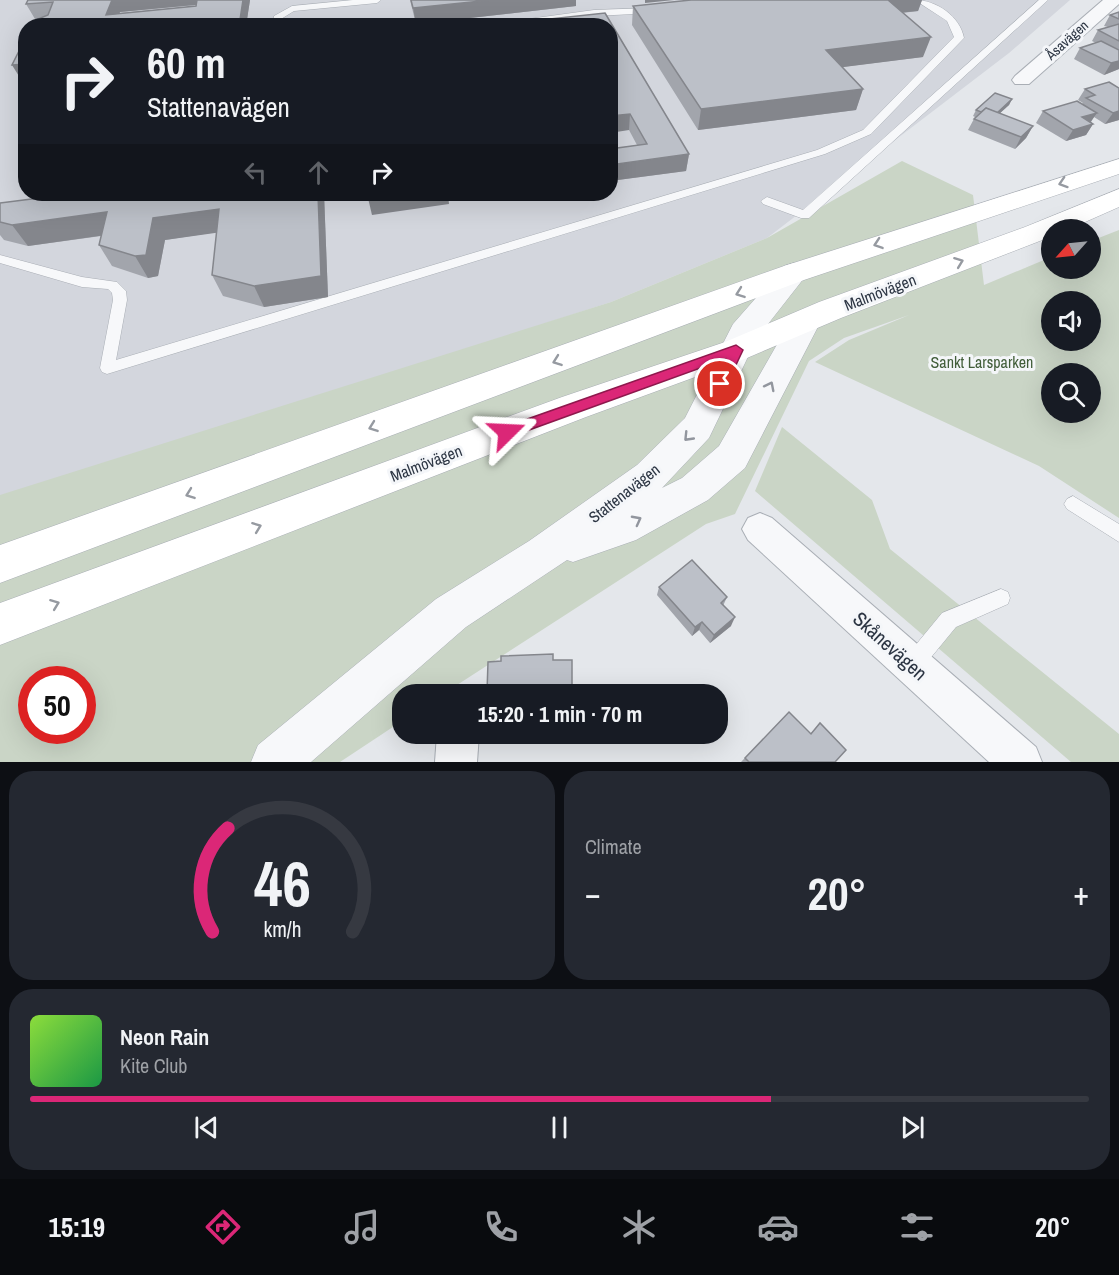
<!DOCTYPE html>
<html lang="en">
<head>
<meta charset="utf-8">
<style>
	:root { --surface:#171b24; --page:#242831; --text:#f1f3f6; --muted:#9ea1a6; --line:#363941; --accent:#db2777 }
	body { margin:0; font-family:"Archivo Narrow",sans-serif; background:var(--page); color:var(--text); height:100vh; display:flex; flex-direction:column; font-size:22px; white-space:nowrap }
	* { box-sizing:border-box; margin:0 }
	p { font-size:20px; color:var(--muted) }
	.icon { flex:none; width:33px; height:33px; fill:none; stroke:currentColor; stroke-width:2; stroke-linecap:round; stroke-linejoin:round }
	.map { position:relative; height:762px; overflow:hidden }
	.side { display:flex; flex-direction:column; gap:9px; padding:9px; background:#0d0f14; flex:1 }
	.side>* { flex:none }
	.guide { position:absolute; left:18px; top:18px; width:600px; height:183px; border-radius:24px; box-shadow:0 6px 24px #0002; background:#171b24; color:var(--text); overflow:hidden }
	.needle { width:39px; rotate:243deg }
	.fabs { position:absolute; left:1041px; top:219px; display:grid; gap:12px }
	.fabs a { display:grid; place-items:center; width:60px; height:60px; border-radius:50%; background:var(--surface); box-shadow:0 6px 24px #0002; font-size:30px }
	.speed { position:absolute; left:18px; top:666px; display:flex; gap:12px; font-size:30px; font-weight:700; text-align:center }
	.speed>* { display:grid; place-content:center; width:78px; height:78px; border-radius:50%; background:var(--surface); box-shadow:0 6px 24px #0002; line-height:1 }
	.speed .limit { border:9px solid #d22; background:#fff; color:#111 }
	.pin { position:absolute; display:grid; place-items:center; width:51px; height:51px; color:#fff; margin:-26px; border:3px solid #fff; border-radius:50%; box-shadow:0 2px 6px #0007 }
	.me { position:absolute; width:66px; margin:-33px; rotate:69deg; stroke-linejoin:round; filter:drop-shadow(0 0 4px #0008) }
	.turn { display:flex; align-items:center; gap:21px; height:126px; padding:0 30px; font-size:27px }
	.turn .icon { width:78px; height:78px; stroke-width:2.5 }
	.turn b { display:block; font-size:42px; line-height:51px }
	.lanes { display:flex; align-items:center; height:57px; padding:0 30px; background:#0003; justify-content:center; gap:30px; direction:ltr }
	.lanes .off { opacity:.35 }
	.big { font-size:45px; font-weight:800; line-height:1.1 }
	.side .widget { flex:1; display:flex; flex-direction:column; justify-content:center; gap:9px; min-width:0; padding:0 21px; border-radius:24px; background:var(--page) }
	.side .dial { align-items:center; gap:0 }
	.dial svg { height:156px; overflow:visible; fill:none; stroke:var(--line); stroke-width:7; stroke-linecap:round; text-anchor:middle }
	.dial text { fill:var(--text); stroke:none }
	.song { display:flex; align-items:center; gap:18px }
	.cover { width:72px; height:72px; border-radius:9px; background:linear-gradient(135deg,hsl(90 70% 55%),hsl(140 70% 35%)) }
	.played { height:6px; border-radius:3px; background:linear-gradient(90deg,var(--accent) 70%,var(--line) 70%) }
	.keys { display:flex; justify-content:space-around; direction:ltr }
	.heat { display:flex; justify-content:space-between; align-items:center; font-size:33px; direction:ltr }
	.side .tiles { flex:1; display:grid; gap:9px; grid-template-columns:1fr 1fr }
	.widget:last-child { grid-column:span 2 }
	.trip { position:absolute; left:392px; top:684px; width:336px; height:60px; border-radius:24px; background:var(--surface); box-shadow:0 6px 24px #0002; font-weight:800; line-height:60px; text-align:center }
	.tabs { display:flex; height:96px; justify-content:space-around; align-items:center; background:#090b0e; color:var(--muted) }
	.tabs .icon { width:42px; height:42px }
	.tabs .on { color:var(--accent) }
	.tabs b { font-size:27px; color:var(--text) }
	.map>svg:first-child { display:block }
	.built { fill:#d3d6dd; fill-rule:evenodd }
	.green { fill:#cad5c6; fill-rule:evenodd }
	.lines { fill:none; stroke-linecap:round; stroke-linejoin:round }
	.service-casing { stroke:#a9aeb5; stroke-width:1 }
	.minor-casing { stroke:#a9aeb5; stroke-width:2 }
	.tertiary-casing { stroke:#a9aeb5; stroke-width:1 }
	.secondary-casing { stroke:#a9aeb5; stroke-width:1 }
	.service { fill:#f7f8fa; fill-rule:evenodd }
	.minor { fill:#f7f8fa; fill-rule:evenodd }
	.tertiary { fill:#f7f8fa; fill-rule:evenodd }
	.secondary { fill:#fff; fill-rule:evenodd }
	.wall { fill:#a2a5ac; fill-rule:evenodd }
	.shaded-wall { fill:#84868c }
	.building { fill:#bcc0c8; stroke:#84868c; stroke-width:1.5 }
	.oneway { stroke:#969aa1 }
	.oneway2 { stroke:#92969e }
	.route { fill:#db2777; stroke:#8e194d; stroke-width:1.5 }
	.labels { text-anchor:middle; stroke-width:6; stroke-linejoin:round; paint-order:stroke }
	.far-street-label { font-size:14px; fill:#2c3543; stroke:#f4f6f9 }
	.street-label { font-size:16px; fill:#2c3543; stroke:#f4f6f9 }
	.park-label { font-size:16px; fill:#425e3a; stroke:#f4f6f9 }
	.near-street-label { font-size:20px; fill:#2c3543; stroke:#f4f6f9 }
</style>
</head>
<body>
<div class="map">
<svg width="1119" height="762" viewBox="0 0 1119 762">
	<rect width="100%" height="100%" fill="#e4e7eb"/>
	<!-- built -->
	<path class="built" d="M 0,0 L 1070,0 L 1009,53 L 767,238 L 611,302 L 0,501 ZM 26,26 L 610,26 L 610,194 L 26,194 Z"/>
	<!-- green -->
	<g class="green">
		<path d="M 902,161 L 973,195 L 984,285 L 1051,257 L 1052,268 L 1090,268 L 1091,241 L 1119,230 L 1119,518 L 1039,466 L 815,362 L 849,340 L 909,315 L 844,338 L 809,361 L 735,514 L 706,524 L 443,694 L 402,694 L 402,721 L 340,762 L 0,762 L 0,495 L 611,302 L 767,238 ZM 1052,302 L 1090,302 L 1090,340 L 1052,340 ZM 1052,374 L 1090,374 L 1090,412 L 1052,412 ZM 32,680 L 82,680 L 82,730 L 32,730 Z"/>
		<polygon points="782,427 872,500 890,549 1119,734 1119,762 1071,762 755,491"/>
	</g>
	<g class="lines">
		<defs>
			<g id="service">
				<polygon points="353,0 381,0 377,3 294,11 281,19 281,26 273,26 274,16 292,6"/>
				<path d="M 915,0 C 936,0 960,16 964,38 L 871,134 L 825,154 L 107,374 L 102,372 L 100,368 L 113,300 L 112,293 L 108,289 L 82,287 L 0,263 L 0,255 L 82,277 L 117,282 L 126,291 L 127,300 L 116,360 L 817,150 L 863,130 L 954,37 L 947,21 Z"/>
				<polygon points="1039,0 1048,0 809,218 801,218 763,204 761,201 767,197 803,210"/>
				<polygon points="651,8 655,11 654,13 594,16 509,26 478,26 594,10"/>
				<polygon points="1073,496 1119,524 1119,542 1067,509 1064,504 1067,499"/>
				<polygon points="1001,589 1008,592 1010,598 1008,604 956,627 919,672 912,675 905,672 902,665 905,658 942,613"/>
			</g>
			<g id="minor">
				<polygon points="1103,0 1119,0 1119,4 1029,84 1015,84 1012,80 1015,76"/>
				<polygon points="760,513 772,518 1036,747 1042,762 989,762 748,540 742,529 748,518"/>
				<polygon points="437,734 479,734 477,762 435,762"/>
			</g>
			<polygon id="tertiary" points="794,263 804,266 808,273 757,338 709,438 662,488 682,478 719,446 795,313 806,310 817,313 821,321 745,468 708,500 636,540 573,562 567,560 466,627 311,762 251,762 258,745 436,599 529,541 637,465 685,418 733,324 784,266"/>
			<g id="secondary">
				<polygon points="1119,159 1119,174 804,280 0,583 0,545 784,266"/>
				<polygon points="1119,189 1119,207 1067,230 1052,230 1052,236 1045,239 841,318 747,358 586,417 0,645 0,603 562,397 725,342 819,302 1025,227"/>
			</g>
		</defs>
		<!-- service casing -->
		<use href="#service" class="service-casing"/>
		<!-- minor casing -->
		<use href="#minor" class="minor-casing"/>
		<!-- tertiary casing -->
		<use href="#tertiary" class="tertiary-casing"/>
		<!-- secondary casing -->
		<use href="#secondary" class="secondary-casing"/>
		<!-- service -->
		<use href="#service" class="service"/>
		<!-- minor -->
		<use href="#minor" class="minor"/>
		<!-- tertiary -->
		<use href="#tertiary" class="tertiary"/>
		<!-- secondary -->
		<use href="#secondary" class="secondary"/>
	</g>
	<!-- wall -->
	<g class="wall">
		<path d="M 28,0 L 250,0 L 246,26 L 35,19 L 26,4 ZM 196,5 L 196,6 L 119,13 L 120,12 Z"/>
		<polygon points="410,0 576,0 576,6 416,24"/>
		<polygon points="691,0 922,0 918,11 902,13 923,57 842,67 863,89 856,110 698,130 632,25 633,6"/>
		<polygon points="1119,12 1119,69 1104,75 1074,59 1080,48 1096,43 1092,41 1098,30 1108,27 1104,26 1110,15"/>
		<polygon points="605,13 689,154 686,171 610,181 610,149 637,145 629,130"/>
		<polygon points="1109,82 1119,120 1105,124 1094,117 1091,122 1093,124 1086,135 1066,141 1036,123 1043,111 1082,104 1083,103 1078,100 1085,89"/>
		<polygon points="1012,99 1009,105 999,114 1033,126 1026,138 1015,149 968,130 975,117 973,116 976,110"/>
		<polygon points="71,194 324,194 328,297 264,307 223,296 212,275 217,232 165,240 158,276 148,278 112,266 99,245 101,236 28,246 4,240 0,235 0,203"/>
		<polygon points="659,587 727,597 723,606 731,626 710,643 699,630 692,636 657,595"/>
		<polygon points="553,660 572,694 488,694 487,692"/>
		<polygon points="789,712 810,734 820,723 835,762 741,762"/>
	</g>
	<!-- shaded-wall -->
	<g class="shaded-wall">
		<polygon points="112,0 203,0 205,4 120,12 115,26 106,15"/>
		<polygon points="243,0 250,0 246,26 239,26"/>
		<polygon points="491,0 576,0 576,6 416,24 413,8"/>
		<polygon points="645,0 674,0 645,3"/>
		<polygon points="882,0 922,0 918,11 877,15"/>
		<polygon points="931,37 923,57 820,70 826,50"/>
		<polygon points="1119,61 1119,69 1104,75 1111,63"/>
		<polygon points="26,64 26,81 22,81 12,65"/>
		<polygon points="863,89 856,110 698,130 701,109"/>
		<polygon points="1012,99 1009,105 989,123 992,117"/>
		<polygon points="1119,111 1119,120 1105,124 1113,113"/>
		<polygon points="1097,113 1089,124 1082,117"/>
		<polygon points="630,114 629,130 610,133 610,116"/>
		<polygon points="1093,124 1086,135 1066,141 1073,130"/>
		<polygon points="1033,126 1026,138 1015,149 1021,137"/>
		<polygon points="689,154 686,171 610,181 610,165"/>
		<polygon points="318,194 324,194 328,297 264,307 254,286"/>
		<polygon points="402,194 448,194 449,204 372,215 368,198"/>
		<polygon points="471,194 522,194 472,200"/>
		<polygon points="219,209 229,231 165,240 158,276 148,278 135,256 153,218"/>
		<polygon points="107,212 120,233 28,246 12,225"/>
		<polygon points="735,617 731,626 710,643 714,635"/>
		<polygon points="702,622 699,630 692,636 695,627"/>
	</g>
	<!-- building -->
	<g class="building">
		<polygon points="28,0 112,0 106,15 196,6 197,0 243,0 239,26 35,26 38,19 48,15 53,2 26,4"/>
		<polygon points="411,0 491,0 413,8"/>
		<polygon points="691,0 888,0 931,37 826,50 863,89 701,109 633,6"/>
		<polygon points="1119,12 1119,19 1110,15"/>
		<polygon points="605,13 689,154 610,165 610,149 647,144 630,114 610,116 610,26 485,26"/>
		<polygon points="1119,24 1119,41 1098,30"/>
		<polygon points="1101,41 1119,50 1119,61 1111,63 1080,48"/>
		<polygon points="26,46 26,64 12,65 20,49"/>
		<polygon points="1109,82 1119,88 1119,111 1113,113 1086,98 1095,95 1085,89"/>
		<polygon points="995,93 1012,99 997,113 986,108 981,112 976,110"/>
		<polygon points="1077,101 1097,113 1082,117 1093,124 1073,130 1043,111"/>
		<polygon points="986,108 1033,126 1021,137 974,119"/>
		<polygon points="71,194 318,194 321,276 254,286 212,275 219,209 153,218 146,255 135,256 99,245 107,212 12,225 0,222 0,203"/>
		<polygon points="367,194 402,194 368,198"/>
		<polygon points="692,560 727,597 721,603 735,617 714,635 702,622 695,627 659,587"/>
		<polygon points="553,654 553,660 572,660 572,694 500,694 500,692 487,692 488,662 501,661 501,656"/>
		<polygon points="789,712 811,734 820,723 846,750 835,762 749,762 745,758"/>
	</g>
	<!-- one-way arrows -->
	<defs><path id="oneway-chevron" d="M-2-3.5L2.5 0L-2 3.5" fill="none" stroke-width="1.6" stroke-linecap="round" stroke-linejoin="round" transform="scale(1.5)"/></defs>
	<g class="oneway">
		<use href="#oneway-chevron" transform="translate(1063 183) rotate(162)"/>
		<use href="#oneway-chevron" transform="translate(878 244) rotate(161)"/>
		<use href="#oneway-chevron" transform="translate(959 262) rotate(-21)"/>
		<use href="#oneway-chevron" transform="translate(740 293) rotate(160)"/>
		<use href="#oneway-chevron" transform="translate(557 361) rotate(160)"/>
		<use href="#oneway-chevron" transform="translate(373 427) rotate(160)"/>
		<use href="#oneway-chevron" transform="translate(190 494) rotate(160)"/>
		<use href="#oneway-chevron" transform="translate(257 527) rotate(-21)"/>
		<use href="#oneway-chevron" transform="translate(55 604) rotate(-21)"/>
	</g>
	<g class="oneway2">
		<use href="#oneway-chevron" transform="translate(770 386) rotate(-63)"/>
		<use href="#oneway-chevron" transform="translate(688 437) rotate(134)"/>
		<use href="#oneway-chevron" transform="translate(637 520) rotate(-28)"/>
	</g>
	<!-- route -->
	<polygon class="route" points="736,345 743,350 725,388 720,389 713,384 725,359 507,438 502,437 500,432 502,428"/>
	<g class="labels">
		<!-- far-street labels -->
		<g class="far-street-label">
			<text transform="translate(1067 40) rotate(-42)" y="5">Åsavägen</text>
		</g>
		<!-- street labels -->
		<g class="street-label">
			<text transform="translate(880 292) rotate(-21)" y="6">Malmövägen</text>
			<text transform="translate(426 463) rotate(-21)" y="6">Malmövägen</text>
			<text transform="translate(624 493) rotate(-38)" y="6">Stattenavägen</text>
		</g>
		<!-- park labels -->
		<g class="park-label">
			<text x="982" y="368">Sankt Larsparken</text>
		</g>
		<!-- near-street labels -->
		<g class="near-street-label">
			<text transform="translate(890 646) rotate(42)" y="7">Skånevägen</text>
		</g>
	</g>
</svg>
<div class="fabs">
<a><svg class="needle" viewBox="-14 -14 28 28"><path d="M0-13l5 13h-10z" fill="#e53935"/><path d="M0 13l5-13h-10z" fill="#9ea1a6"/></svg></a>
<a><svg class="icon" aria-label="sound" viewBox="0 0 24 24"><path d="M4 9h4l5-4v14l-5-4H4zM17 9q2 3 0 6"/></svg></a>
<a><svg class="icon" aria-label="search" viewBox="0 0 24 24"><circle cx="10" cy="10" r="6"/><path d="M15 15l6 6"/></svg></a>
</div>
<div class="speed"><div class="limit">50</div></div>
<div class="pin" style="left:720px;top:384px;background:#d93025"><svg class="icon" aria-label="arrive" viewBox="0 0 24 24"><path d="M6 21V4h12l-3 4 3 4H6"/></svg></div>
<svg class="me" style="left:507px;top:432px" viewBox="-20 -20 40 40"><path d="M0-17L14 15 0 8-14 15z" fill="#db2777" stroke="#fff" stroke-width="4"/></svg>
<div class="trip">15:20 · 1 min · 70 m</div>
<div class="guide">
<div class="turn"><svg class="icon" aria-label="right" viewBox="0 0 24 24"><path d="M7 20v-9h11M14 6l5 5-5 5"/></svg><div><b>60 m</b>Stattenavägen</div></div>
<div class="lanes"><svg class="icon off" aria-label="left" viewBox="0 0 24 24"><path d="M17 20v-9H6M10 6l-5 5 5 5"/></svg><svg class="icon off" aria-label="ahead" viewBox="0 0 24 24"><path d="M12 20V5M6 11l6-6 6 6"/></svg><svg class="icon" aria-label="right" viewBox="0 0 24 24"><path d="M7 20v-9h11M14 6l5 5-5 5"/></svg></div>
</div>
</div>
<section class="side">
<div class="tiles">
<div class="widget dial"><svg viewBox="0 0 100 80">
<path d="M14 69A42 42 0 1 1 86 69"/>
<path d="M14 69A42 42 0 0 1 22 16" stroke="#db2777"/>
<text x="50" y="56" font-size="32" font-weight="700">46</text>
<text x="50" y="72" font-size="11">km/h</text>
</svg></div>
<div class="widget"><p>Climate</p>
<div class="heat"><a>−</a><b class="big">20°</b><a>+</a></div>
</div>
<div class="widget">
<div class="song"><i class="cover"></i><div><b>Neon Rain</b><p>Kite Club</p></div></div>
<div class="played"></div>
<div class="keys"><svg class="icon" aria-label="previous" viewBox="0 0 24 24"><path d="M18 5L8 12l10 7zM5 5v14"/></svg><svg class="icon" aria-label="pause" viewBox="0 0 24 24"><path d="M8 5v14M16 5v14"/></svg><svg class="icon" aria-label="next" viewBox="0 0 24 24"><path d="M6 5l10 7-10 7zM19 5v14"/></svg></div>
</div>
</div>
</section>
<nav class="tabs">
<b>15:19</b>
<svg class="icon on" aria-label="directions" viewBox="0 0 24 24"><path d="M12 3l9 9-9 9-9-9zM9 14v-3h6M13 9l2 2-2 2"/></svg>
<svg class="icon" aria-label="music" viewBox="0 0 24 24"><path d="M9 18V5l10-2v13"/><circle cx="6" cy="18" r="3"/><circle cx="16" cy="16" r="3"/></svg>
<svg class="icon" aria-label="phone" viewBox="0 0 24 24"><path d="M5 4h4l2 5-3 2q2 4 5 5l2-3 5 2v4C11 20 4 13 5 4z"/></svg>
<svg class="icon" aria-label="climate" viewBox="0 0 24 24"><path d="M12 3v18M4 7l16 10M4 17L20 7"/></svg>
<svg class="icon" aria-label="car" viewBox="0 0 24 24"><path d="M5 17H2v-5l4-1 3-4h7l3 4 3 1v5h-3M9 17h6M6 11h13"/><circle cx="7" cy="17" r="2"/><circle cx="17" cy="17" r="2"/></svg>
<svg class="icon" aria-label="filters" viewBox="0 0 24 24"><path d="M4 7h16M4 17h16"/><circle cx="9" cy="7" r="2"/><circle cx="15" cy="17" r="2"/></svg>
<b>20°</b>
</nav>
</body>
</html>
